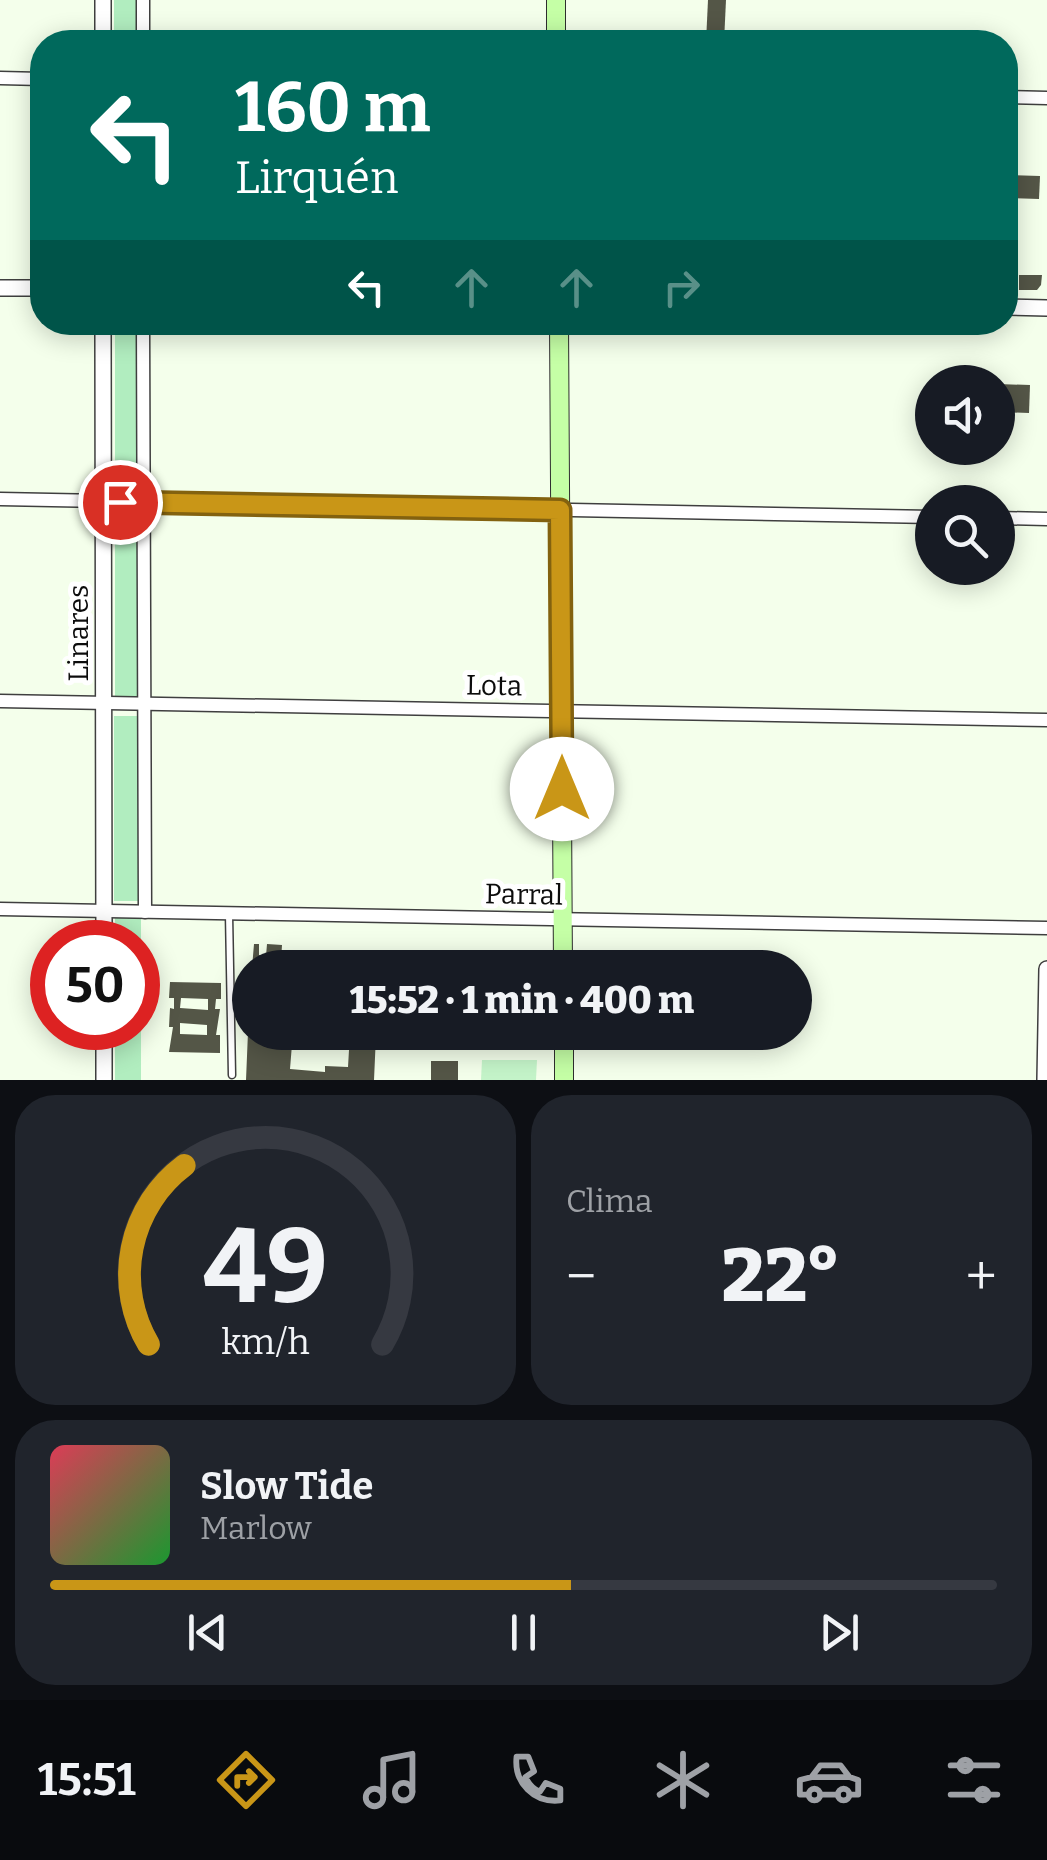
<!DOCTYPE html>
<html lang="es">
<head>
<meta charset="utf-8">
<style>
	:root { --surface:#171b24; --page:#20242c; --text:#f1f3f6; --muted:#9ea1a6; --line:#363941; --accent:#c99617 }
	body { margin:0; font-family:Bitter,serif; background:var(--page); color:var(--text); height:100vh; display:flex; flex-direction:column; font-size:38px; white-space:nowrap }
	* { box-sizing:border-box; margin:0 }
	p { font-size:32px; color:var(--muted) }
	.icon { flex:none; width:55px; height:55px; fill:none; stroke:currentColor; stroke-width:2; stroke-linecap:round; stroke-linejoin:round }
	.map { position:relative; height:1080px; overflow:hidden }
	.sheet { display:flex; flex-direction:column; gap:15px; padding:15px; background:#0d0f14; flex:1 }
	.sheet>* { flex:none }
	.banner { position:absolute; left:30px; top:30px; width:988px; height:305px; border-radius:40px; box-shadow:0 5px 25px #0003; background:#00695c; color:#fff; overflow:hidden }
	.buttons { position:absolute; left:915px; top:365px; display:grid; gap:20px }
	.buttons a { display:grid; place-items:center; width:100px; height:100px; border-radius:50%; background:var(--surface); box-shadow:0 5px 25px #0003; font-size:50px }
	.speed { position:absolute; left:30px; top:920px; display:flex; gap:20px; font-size:50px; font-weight:700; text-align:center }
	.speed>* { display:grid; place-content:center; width:130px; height:130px; border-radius:50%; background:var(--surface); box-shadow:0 5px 25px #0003; line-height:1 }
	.speed .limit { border:15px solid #d22; background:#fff; color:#111 }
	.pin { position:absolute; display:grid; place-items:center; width:85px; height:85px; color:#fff; margin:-42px; border:5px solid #fff; border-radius:50%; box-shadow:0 2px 10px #0007 }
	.me { position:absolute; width:110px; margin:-55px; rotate:0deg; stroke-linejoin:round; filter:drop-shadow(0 0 8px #0008) }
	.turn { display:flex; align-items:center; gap:35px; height:210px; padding:0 40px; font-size:45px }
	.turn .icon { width:130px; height:130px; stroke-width:2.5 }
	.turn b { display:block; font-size:70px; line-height:85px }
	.lanes { display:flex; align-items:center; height:95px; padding:0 40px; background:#0003; justify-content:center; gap:50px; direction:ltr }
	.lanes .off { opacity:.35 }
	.big { font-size:75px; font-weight:800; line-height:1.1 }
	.sheet .tile { flex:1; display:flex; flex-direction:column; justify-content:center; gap:15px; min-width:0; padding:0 35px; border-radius:40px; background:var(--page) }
	.sheet .dial { align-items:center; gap:0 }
	.dial svg { height:260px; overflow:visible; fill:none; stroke:var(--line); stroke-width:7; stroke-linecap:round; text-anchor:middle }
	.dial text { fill:var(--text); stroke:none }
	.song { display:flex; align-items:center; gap:30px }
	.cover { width:120px; height:120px; border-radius:15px; background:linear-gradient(135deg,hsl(350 70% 55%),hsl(130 70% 35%)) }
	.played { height:10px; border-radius:5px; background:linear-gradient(90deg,var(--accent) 55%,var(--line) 55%) }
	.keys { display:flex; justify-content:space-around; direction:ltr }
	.heat { display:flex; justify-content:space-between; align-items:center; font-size:55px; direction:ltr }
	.sheet .tiles { flex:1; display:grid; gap:15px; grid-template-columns:1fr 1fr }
	.tile:last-child { grid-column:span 2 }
	.trip { position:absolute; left:232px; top:950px; width:580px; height:100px; border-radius:50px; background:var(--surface); box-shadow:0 5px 25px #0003; font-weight:800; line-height:100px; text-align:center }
	.tabs { display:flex; height:160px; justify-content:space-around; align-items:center; background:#090b0e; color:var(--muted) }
	.tabs .icon { width:70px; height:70px }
	.tabs .on { color:var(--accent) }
	.tabs b { font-size:45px; color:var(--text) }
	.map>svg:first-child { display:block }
	.green { fill:#b1edbf }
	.pitch { fill:#c4f4c9 }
	.building { fill:#545647; fill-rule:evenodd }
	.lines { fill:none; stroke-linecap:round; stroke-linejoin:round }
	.service-casing { stroke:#3f3f3f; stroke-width:9 }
	.minor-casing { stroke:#3f3f3f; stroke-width:15 }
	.tertiary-casing { stroke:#3f3f3f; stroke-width:18 }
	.secondary-casing { stroke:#2e2e2e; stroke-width:20 }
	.service { stroke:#fff; stroke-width:6 }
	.minor { stroke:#fff; stroke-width:12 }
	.tertiary { stroke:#fff; stroke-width:15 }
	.secondary { stroke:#c5ffa6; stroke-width:18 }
	.route-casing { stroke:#83620f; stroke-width:25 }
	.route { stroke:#c99617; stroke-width:18 }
	.labels { text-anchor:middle; stroke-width:10; stroke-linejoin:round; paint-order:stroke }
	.street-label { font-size:28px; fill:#0c0c0c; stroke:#fff }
</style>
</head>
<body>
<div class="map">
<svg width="1047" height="1080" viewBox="0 0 1047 1080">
	<rect width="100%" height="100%" fill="#f4ffeb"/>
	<!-- green -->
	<g class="green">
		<rect x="114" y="0" width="26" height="42"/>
		<rect x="115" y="323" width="26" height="168"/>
		<polygon points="115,513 141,513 142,698 115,698"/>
		<rect x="114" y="716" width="26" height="185"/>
		<polygon points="115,918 141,918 141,1080 115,1080 115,1028 138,1028 138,942 115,942"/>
	</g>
	<!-- pitch -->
	<polygon class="pitch" points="482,1060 537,1060 536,1080 481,1080"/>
	<!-- building -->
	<g class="building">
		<polygon points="708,0 726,0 724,42 706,42"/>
		<polygon points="1005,175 1040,176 1039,199 1005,198"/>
		<polygon points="1019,275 1042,275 1041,285 1037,290 1019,290"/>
		<polygon points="998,384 1030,385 1029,413 998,412"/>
		<polygon points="254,944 259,944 259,955 266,956 267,944 282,945 281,961 274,960 274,968 252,968"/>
		<path d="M 170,982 L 221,983 L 221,999 L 216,999 L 215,1009 L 220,1009 L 216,1035 L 220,1035 L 220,1053 L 169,1052 L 173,1027 L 169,1027 L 170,1008 L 174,1009 L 174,998 L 169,998 ZM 181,998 L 208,999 L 208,1010 L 180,1008 ZM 180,1023 L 207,1025 L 207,1035 L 180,1034 Z"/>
		<polygon points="248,1032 293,1032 290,1069 325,1072 325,1066 348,1067 350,1033 376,1035 374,1080 246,1080"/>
		<rect x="431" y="1061" width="27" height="19"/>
	</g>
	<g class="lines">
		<defs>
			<polyline id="service" points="229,914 232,1075"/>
			<g id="minor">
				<polyline points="143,0 143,42"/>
				<polyline points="0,78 42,79"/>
				<polyline points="1005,97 1047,98"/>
				<polyline points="143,322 145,912"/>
				<polyline points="0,499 932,517"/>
				<polyline points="998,518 1047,519"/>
				<polyline points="0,701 1047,720"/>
				<polyline points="0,909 1047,928"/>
			</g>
			<g id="tertiary">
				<polyline points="103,0 103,42"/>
				<polyline points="0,288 42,288"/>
				<polyline points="1005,307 1047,308"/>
				<polyline points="103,322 104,942"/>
				<polyline points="104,1080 104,1028"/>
				<polyline points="1045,1080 1047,969"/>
			</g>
			<g id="secondary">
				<polyline points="556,0 556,42"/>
				<polyline points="559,322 563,968"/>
				<polyline points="564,1032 564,1080"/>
			</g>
		</defs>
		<!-- service casing -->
		<use href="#service" class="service-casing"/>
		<!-- minor casing -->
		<use href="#minor" class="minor-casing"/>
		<!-- tertiary casing -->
		<use href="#tertiary" class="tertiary-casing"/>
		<!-- secondary casing -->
		<use href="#secondary" class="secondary-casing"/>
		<!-- service -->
		<use href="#service" class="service"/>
		<!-- minor -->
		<use href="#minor" class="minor"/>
		<!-- tertiary -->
		<use href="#tertiary" class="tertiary"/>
		<!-- secondary -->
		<use href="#secondary" class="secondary"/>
	</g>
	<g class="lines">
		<defs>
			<polyline id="route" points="120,502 560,510 562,789"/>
		</defs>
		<!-- route casing -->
		<use href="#route" class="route-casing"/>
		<!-- route -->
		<use href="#route" class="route"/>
	</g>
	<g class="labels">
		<!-- street labels -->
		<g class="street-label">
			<text transform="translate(78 633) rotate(-90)" y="10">Linares</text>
			<text transform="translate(494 685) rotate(1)" y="10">Lota</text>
			<text transform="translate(524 894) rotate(1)" y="10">Parral</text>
		</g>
	</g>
</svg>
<div class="buttons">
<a><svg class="icon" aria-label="sound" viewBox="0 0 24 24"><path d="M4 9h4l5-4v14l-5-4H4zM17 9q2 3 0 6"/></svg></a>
<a><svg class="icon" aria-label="search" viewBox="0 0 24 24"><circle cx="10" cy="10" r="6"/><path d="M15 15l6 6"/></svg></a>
</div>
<div class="speed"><div class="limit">50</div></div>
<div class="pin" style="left:120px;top:502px;background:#d93025"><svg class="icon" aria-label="arrive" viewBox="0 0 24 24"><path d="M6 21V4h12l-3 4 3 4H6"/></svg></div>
<svg class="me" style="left:562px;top:789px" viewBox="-20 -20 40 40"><circle r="19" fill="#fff"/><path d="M0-13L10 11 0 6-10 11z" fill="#c99617"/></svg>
<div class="trip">15:52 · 1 min · 400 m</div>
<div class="banner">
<div class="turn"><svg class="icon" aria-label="left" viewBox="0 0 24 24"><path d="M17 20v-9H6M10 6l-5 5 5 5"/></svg><div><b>160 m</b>Lirquén</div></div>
<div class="lanes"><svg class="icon" aria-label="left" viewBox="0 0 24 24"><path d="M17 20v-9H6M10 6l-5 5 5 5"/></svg><svg class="icon off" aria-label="ahead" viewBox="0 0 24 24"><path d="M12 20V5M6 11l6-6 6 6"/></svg><svg class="icon off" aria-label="ahead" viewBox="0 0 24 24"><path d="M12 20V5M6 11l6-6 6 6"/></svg><svg class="icon off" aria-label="right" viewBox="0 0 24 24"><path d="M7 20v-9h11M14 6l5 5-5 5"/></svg></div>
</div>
</div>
<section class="sheet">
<div class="tiles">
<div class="tile dial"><svg viewBox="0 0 100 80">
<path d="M14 69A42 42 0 1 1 86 69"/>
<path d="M14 69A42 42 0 0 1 25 14" stroke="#c99617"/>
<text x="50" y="56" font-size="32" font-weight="700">49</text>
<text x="50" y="72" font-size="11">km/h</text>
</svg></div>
<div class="tile"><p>Clima</p>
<div class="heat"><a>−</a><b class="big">22°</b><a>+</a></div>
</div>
<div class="tile">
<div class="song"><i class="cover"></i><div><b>Slow Tide</b><p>Marlow</p></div></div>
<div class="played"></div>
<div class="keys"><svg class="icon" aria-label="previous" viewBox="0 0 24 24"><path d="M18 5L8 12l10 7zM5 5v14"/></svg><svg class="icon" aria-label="pause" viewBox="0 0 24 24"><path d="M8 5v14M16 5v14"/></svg><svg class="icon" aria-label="next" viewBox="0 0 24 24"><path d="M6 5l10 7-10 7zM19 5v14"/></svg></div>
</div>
</div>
</section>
<nav class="tabs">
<b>15:51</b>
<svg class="icon on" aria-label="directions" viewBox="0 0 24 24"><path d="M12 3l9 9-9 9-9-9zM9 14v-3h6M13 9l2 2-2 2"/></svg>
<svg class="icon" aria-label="music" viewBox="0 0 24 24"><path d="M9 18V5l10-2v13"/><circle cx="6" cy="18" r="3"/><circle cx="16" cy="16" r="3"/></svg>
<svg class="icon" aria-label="phone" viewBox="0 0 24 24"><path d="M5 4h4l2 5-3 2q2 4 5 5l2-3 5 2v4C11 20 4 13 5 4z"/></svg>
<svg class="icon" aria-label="climate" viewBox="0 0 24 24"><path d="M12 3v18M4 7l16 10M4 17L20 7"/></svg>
<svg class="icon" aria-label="car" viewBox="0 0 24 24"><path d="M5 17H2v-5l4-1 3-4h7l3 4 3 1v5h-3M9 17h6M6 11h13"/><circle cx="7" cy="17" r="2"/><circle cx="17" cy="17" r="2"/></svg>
<svg class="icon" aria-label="filters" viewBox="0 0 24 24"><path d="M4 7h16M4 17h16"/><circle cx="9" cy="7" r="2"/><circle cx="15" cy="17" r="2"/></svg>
</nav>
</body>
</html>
